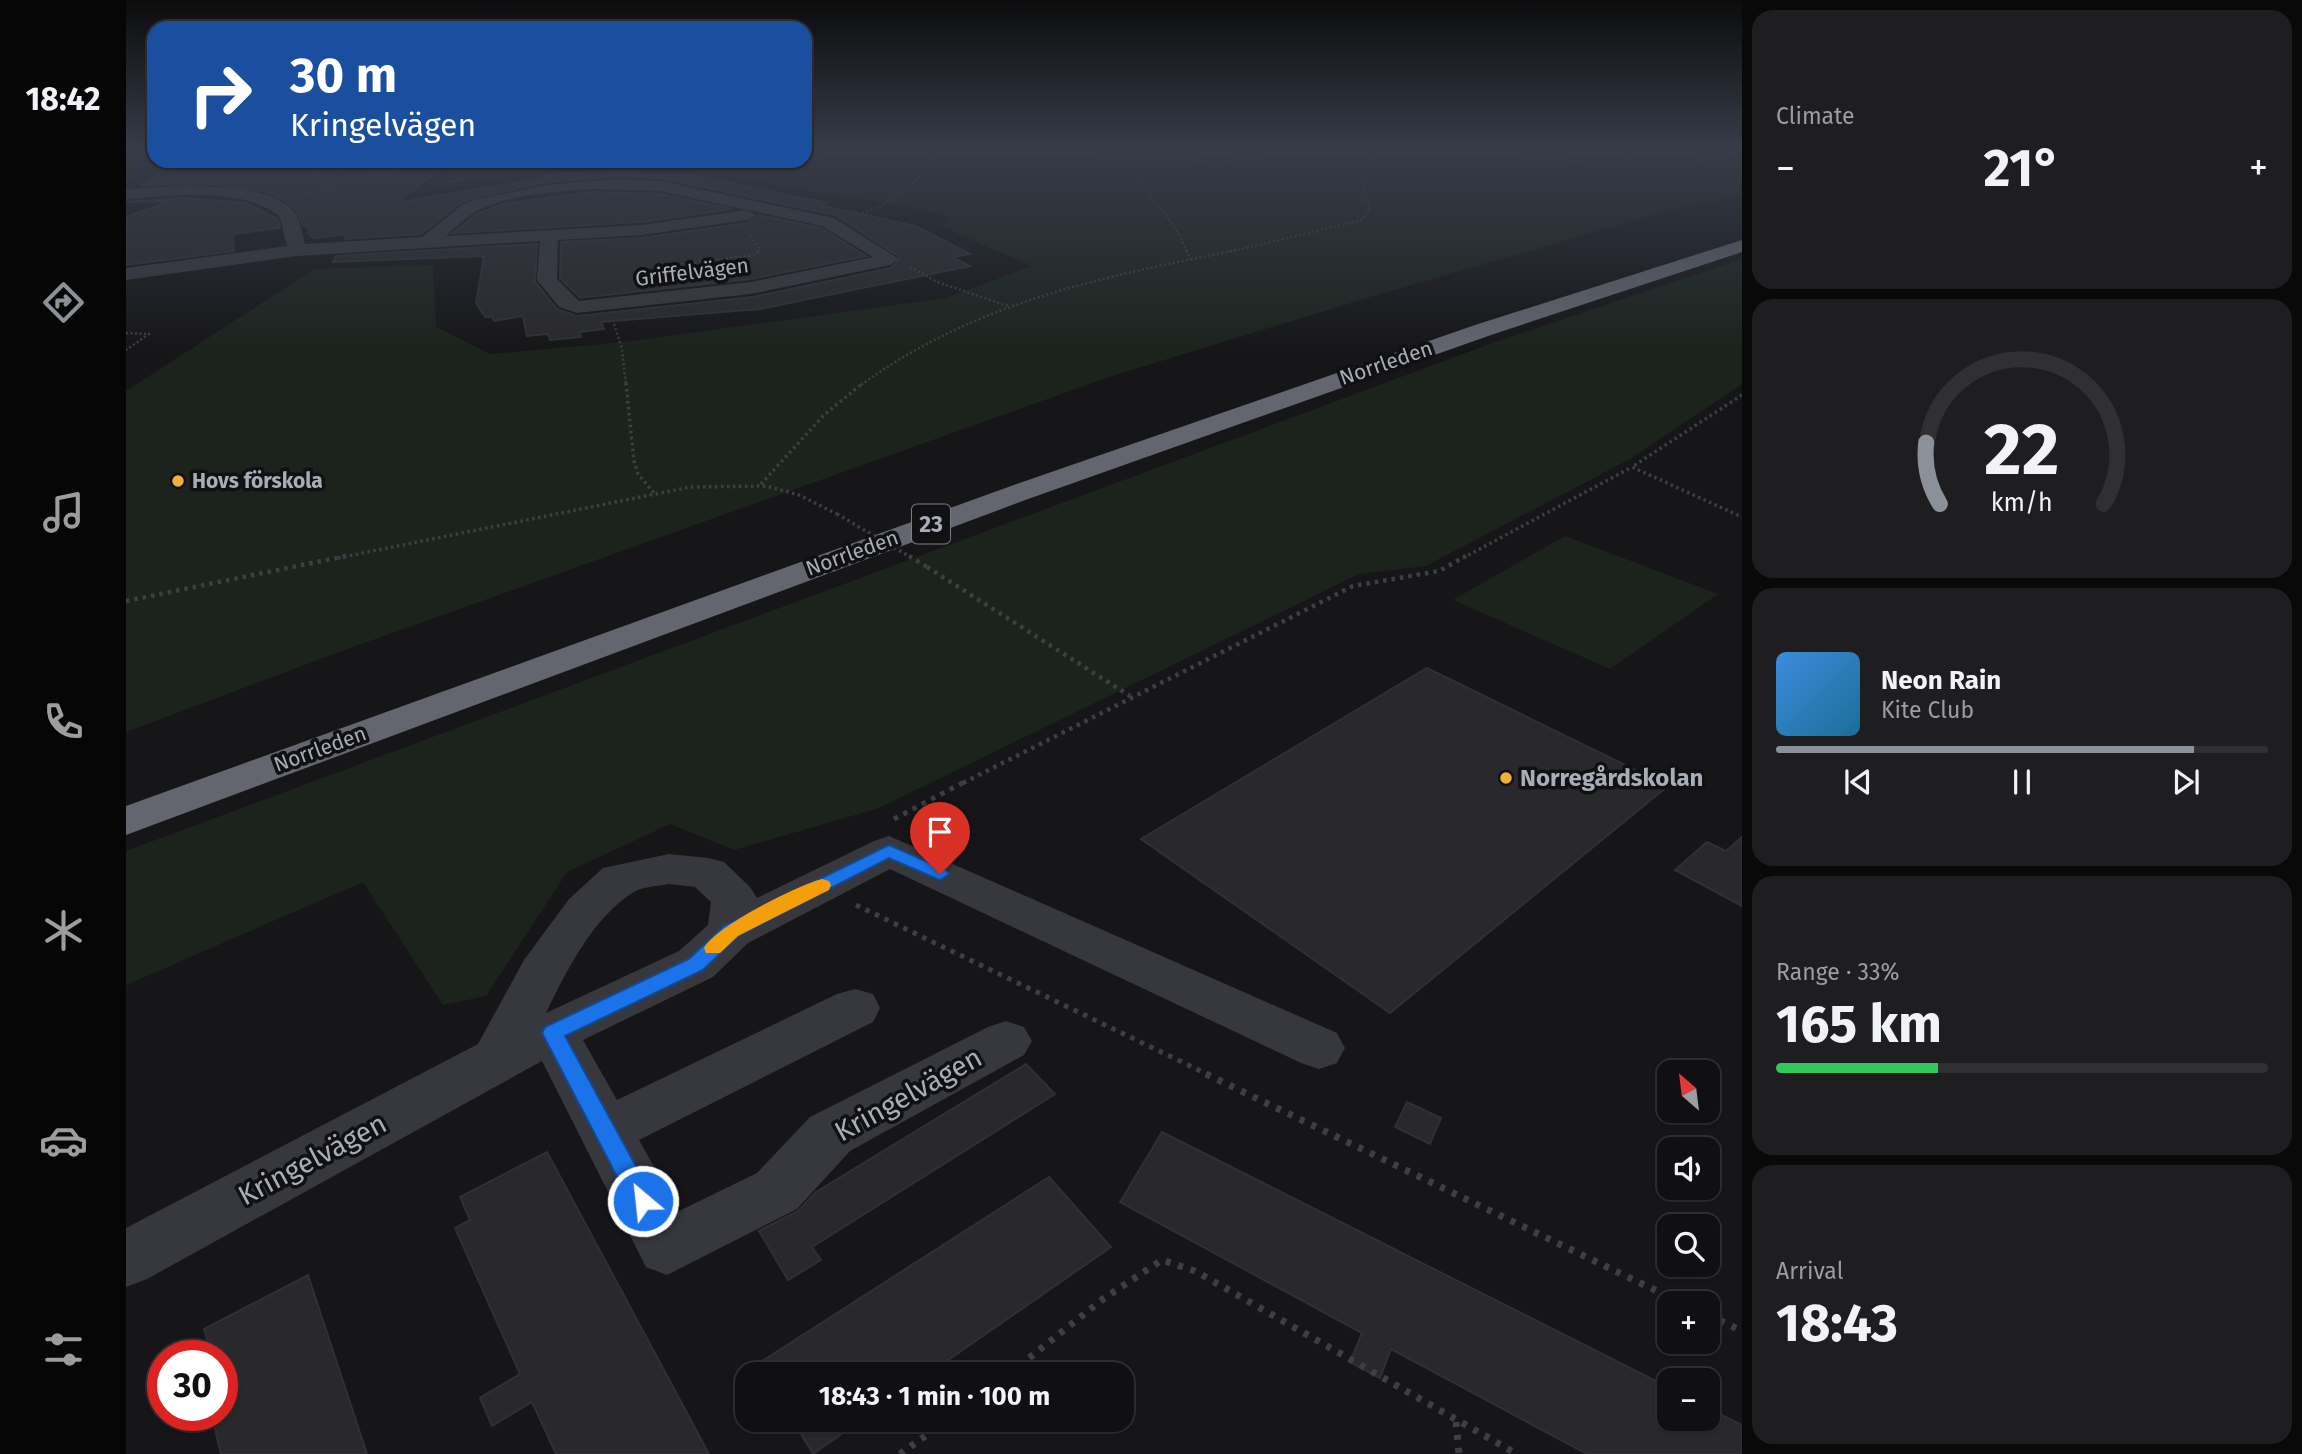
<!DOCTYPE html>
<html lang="en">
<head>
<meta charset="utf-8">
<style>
	:root { --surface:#101012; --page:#1e1e20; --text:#f1f3f6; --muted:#9c9d9f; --line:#303032; --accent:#8c9099 }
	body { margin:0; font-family:"Fira Sans",sans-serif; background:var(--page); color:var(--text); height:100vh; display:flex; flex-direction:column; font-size:26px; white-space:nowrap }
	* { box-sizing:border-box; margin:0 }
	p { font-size:23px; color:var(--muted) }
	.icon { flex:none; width:38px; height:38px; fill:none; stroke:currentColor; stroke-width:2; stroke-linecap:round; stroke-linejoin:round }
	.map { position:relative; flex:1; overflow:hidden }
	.sheet { display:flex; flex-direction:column; gap:10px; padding:10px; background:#09090a; width:560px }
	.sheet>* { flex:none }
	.banner { position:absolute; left:21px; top:21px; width:665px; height:147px; border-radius:21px; box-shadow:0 2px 5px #0004,0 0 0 2px var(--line); background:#1a4fa0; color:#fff; overflow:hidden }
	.needle { width:46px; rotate:332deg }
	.buttons { position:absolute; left:1531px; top:1060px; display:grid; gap:14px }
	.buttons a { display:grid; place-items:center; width:63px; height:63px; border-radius:14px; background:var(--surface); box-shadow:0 2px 5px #0004,0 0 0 2px var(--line); font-size:35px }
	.speed { position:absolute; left:21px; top:1340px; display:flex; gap:14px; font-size:35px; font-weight:700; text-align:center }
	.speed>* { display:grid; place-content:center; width:91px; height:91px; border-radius:50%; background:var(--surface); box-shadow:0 2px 5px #0004,0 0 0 2px var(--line); line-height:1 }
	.speed .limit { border:10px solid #d22; background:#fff; color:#111 }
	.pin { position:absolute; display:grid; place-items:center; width:60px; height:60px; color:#fff; margin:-72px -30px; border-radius:50% 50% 50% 0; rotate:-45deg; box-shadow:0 0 7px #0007 }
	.pin .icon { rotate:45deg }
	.me { position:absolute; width:77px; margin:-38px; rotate:332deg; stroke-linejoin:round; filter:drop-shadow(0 0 5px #0008) }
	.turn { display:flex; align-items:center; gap:24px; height:147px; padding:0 28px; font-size:32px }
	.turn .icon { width:91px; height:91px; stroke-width:2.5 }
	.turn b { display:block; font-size:49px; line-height:60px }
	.big { font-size:52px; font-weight:700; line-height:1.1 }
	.sheet .widget { flex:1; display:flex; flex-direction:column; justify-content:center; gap:10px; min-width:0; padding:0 24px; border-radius:21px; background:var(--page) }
	.sheet .dial { align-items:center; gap:0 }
	.dial svg { height:182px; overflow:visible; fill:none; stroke:var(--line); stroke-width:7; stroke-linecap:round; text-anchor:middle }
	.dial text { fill:var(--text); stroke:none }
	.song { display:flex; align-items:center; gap:21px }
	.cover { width:84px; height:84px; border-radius:10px; background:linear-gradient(135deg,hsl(210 70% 55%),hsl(200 70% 35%)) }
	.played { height:7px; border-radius:4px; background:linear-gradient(90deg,var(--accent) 85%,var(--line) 85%) }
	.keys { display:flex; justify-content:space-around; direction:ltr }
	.heat { display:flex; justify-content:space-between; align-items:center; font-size:38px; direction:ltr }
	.charge { height:10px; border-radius:5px; background:linear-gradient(90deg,#34c759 33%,var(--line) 0) }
	.trip { position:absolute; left:609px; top:1362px; width:399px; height:70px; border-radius:21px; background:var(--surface); box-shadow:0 2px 5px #0004,0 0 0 2px var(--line); font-weight:700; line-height:70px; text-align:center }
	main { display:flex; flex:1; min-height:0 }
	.dock { display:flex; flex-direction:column; width:126px; justify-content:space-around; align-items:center; background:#060607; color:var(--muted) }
	.dock .icon { width:49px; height:49px }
	.dock .current { color:var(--accent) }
	.dock b { font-size:32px; color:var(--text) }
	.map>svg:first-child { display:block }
	.built { fill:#222225 }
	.green { fill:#1c231d }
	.building { fill:#29292c; stroke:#303034; stroke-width:2 }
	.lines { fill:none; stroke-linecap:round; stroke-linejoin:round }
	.path-far5 { stroke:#3d3f44; stroke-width:2; stroke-dasharray:2 2.5; stroke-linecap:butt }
	.path-far4 { stroke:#3d3f44; stroke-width:2.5; stroke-dasharray:2 2.5; stroke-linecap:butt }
	.path-far3 { stroke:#3d3f44; stroke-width:3.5; stroke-dasharray:2.5 3.5; stroke-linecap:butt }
	.path-far2 { stroke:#3d3f44; stroke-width:4.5; stroke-dasharray:3.5 5; stroke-linecap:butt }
	.path-far1 { stroke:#3d3f44; stroke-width:5; stroke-dasharray:4.5 6; stroke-linecap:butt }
	.path { stroke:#3d3f44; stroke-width:7; stroke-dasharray:5 8; stroke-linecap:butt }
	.minor { fill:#37383d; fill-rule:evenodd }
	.highway { fill:#63666e; fill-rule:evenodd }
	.path-bridge-far1 { stroke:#3d3f44; stroke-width:3.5; stroke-dasharray:2.5 3.5; stroke-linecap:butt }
	.path-bridge { stroke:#3d3f44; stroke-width:4.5; stroke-dasharray:3.5 5; stroke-linecap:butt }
	.route { fill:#1a73e8; stroke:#114b97; stroke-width:2 }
	.slow { fill:#f59e0b }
	.poi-dot { fill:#f2b134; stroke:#111113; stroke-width:2.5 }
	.labels { text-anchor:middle; stroke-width:7; stroke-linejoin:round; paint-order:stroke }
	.far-street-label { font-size:21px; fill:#a8adb8; stroke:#111113 }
	.far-poi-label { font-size:21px; font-weight:bold; fill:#a8adb8; stroke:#111113; text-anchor:start }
	.shield { fill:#111113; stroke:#7b7e86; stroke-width:2 }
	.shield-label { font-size:23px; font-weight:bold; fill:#a8adb8 }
	.poi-label { font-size:24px; font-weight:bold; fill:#a8adb8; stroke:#111113; text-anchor:start }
	.near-street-label { font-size:28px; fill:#a8adb8; stroke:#111113 }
</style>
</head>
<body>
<main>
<nav class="dock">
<b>18:42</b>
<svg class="icon current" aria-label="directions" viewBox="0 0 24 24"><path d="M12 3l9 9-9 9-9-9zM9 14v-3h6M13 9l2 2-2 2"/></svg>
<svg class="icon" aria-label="music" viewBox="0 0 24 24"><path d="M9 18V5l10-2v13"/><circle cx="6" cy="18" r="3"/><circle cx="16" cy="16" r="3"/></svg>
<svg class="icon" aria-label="phone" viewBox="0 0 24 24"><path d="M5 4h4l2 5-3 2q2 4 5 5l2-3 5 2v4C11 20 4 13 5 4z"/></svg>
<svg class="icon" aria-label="climate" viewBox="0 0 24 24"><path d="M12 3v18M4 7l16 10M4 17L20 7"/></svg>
<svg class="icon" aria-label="car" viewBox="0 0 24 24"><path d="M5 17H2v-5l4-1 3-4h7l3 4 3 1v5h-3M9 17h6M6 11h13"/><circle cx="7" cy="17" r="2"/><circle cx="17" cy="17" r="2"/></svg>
<svg class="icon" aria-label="filters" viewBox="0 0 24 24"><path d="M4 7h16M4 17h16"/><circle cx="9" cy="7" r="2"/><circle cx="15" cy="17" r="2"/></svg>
</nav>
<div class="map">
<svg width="1616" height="1454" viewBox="0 0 1616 1454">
	<rect width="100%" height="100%" fill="#161618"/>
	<!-- built -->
	<polygon class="built" points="1420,148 1532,148 1464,158"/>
	<!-- green -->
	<g class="green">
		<path d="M 679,148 L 1420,148 L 1464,158 L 1532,148 L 1616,148 L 1616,196 L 1562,205 L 1254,294 L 983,377 L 213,652 L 0,732 L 0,391 L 188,269 L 307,265 L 310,327 L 364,354 L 498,342 L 820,298 L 905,266 L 814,226 L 825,218 C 786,204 747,202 706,195 C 647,185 587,170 527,167 C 462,163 395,176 331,183 L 312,178 L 340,161 L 679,161 Z"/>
		<polygon points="26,155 28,161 53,161 16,162 56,166 49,177 0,179 0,163 12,162 7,160"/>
		<polygon points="1616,259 1616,384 1504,459 1300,566 1233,574 753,808 608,850 544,824 441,872 360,996 317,1005 237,882 0,985 0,851 1361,345"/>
		<polygon points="1439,536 1592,594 1484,669 1327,600"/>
	</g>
	<!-- building -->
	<g class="building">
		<polygon points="49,161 212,161 209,166 216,171 238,174 274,170 291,161 325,162 270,203 419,178 420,174 513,170 509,174 564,175 701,203 693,205 789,226 844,254 826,257 844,266 634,309 475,322 478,329 453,332 455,337 424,340 422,334 401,336 397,316 368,321 366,317 359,317 350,303 358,256 207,262 210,256 411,244 409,282 431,309 451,316 626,297 765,268 775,258 709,215 535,178 489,176 420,182 347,198 334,203 295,234 219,239 221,234 189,238 184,236 181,225 177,226 171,211 158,200 138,191 89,184 16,185"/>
		<polygon points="466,192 534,194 607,209 515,222 327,233 350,214 377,204"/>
		<polygon points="59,198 120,203 152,219 154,228 107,234 108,251 0,265 0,217 46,201 10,202 11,201 0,202"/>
		<polygon points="632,215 695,228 740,256 625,279 454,298 434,278 435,242 515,238 621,223"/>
		<polygon points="1301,668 1542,786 1264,1013 1015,839"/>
		<polygon points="1616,837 1616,906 1549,870 1581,842 1600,851"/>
		<polygon points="900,1064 929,1094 686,1247 695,1260 662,1280 633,1231 672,1211 690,1192"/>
		<polygon points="1281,1102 1315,1118 1304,1144 1269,1127"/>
		<polygon points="1036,1132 1544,1388 1544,1419 1582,1419 1582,1408 1616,1425 1616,1454 1461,1454 1265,1349 1254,1378 1224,1362 1236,1333 994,1202"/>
		<polygon points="421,1152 583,1454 430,1454 406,1402 366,1426 354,1398 394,1374 329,1228 344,1220 334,1197"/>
		<polygon points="923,1177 985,1247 802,1374 639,1374 633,1363"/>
		<polygon points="182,1275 241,1454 95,1454 86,1416 96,1416 96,1356 86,1356 78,1329"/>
		<polygon points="666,1419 737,1419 687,1454"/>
	</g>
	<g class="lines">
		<!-- path-far5 -->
		<g class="path-far5">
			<polyline points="792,148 1096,162 1197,148"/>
			<path d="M 1016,148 C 1000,184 1036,204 1051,231 C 1055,237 1058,245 1061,252"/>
			<polyline points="1311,148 1517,168 1542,167 1616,153"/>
			<polyline points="0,152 26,153 0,159"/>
			<polyline points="1,162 63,166"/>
			<polyline points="82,166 130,161"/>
			<polyline points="157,181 205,183"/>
			<polyline points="294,181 330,187"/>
			<polyline points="176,182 196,171"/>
			<polyline points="318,183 436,161"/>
			<polyline points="176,194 215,188"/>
			<path d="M 736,213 C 773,202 793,180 814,149"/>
			<polyline points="624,236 634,249 632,252"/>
			<polyline points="1103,252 1236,220 1244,207 1238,191 1246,148"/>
		</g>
		<!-- path-far4 -->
		<g class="path-far4">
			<polyline points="1060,250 1064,259"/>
			<polyline points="784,267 811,282 882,306"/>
			<polyline points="517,275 532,267 629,255 633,250"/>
			<polyline points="488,324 496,349 500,385"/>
			<polyline points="0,333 23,334 0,350"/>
			<path d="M 735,385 C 849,302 976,277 1111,250"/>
		</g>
		<!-- path-far3 -->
		<g class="path-far3">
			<polyline points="500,383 508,461 512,474 528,493"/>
			<polyline points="1616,395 1506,467 1616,517"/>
			<polyline points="635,484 697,416 737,383"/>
			<polyline points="212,558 564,487 640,486 673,495 711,514"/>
			<polyline points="1337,558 1506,467"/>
		</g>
		<!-- path-far2 -->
		<g class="path-far2">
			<polyline points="801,567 1004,696"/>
			<polyline points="0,601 220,556"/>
			<polyline points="837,783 1227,586 1313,571 1340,556"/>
		</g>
		<!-- path-far1 -->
		<g class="path-far1">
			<polyline points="768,819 840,781"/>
			<polyline points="730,905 1083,1075"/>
		</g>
		<!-- path -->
		<g class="path">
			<polyline points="1080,1074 1558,1304"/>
			<polyline points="1582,1315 1616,1331"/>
			<polyline points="883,1374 977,1299 1036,1260 1069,1271 1391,1454"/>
			<polyline points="1330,1422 1333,1454"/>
			<polyline points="774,1454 823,1419"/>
		</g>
		<!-- minor -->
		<g class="minor">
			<path d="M 217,161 L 289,161 C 277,172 223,175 211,165 Z"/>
			<path d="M 489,179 L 534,181 L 708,218 L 773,259 L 764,265 L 625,294 L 451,313 L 433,307 L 411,280 L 414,241 L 171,256 L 0,280 L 0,268 L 161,246 L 154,217 C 116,185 46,196 0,199 L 0,189 C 39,187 143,177 169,213 C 175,221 176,235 179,244 L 296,237 L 336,205 L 348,200 L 421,185 ZM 466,189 L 534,191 L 696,226 L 747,257 L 625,282 L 453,301 L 431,279 L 432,240 L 515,235 L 621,220 L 630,215 L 621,210 L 515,225 L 320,236 C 329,228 339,218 349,212 C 382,194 430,192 466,189 Z"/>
			<path d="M 763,836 L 1211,1033 L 1219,1048 L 1211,1063 L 1193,1069 L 1175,1063 L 764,869 L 622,943 L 587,977 L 457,1040 L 491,1100 L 711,994 L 729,989 L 747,994 L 754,1008 L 747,1022 L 513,1140 L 553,1211 L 631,1173 L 684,1117 L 862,1027 L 880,1021 L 898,1027 L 906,1041 L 898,1055 L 724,1151 L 671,1209 L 541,1275 L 520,1267 L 416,1061 L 21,1279 L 0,1287 L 0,1228 L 352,1044 L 398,960 L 443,899 L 477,868 L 543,854 L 582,858 L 598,862 L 624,887 L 631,898 L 748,841 ZM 543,884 L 569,887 L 585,902 L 582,925 L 553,951 L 420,1013 C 440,972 466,919 506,893 C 515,887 532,886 543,884 Z"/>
		</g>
		<!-- highway -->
		<polygon class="highway" points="1616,240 1616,252 1365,335 905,498 0,835 0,806 885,486 1349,325"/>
		<!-- path-bridge-far1 -->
		<polyline class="path-bridge-far1" points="711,514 786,558"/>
		<!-- path-bridge -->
		<polyline class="path-bridge" points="783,556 801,567"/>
	</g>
	<!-- sky -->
	<linearGradient id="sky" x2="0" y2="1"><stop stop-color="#0c0c0d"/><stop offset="0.42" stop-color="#363c48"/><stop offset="1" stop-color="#363c48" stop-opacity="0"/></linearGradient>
	<rect width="1616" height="352" fill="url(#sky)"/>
	<!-- route -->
	<polygon class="route" points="763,845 820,870 823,874 814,880 763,858 612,936 577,970 439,1036 529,1201 525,1209 517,1212 508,1209 416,1033 419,1027 563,959 598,926"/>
	<!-- slow -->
	<path class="slow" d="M 696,879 L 703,881 L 705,885 L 703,890 L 612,936 L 594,953 L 580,953 L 578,948 C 590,926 670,886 696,879 Z"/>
	<!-- markers -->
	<g class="poi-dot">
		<circle cx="52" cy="481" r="7"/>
		<circle cx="1380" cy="778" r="7"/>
	</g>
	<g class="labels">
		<!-- far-street labels -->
		<g class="far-street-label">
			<text transform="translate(566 272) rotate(-7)" y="7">Griffelvägen</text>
			<text transform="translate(1260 363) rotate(-19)" y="7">Norrleden</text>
			<text transform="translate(726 553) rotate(-20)" y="7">Norrleden</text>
			<text transform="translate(194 749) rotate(-20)" y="7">Norrleden</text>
		</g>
		<!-- far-poi labels -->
		<g class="far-poi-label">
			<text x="66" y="488">Hovs förskola</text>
		</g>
		<!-- shield labels -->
		<rect class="shield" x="786" y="504.5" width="38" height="39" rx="5"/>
		<g class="shield-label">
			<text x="805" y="532">23</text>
		</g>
		<!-- poi labels -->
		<g class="poi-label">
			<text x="1394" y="786">Norregårdskolan</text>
		</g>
		<!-- near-street labels -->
		<g class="near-street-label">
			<text transform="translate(782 1094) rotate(-29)" y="10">Kringelvägen</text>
			<text transform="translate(186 1159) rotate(-28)" y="10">Kringelvägen</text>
		</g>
	</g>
</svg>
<div class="buttons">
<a><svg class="needle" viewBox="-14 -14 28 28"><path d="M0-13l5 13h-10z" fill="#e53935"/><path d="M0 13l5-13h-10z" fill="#9c9d9f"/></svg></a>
<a><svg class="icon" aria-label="sound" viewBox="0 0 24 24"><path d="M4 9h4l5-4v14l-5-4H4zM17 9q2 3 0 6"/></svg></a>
<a><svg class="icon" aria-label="search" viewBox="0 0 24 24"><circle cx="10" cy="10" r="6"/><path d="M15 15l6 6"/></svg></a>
<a>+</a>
<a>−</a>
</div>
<div class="speed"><div class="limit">30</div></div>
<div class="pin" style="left:814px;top:874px;background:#d93025"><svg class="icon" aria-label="arrive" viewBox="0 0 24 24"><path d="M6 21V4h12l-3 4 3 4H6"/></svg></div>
<svg class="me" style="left:517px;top:1201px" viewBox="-20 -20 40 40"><circle r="17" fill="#1a73e8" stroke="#fff" stroke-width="3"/><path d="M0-11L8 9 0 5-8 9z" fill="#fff"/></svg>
<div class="trip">18:43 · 1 min · 100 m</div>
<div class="banner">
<div class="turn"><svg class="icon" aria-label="right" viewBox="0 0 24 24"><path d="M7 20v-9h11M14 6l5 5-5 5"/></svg><div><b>30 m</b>Kringelvägen</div></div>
</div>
</div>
<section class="sheet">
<div class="widget"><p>Climate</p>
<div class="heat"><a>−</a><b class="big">21°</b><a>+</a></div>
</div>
<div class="widget dial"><svg viewBox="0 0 100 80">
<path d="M14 69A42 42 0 1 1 86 69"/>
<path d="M14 69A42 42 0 0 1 8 42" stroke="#8c9099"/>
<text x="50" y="56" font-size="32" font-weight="700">22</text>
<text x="50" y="72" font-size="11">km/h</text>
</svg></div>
<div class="widget">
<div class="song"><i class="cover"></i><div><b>Neon Rain</b><p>Kite Club</p></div></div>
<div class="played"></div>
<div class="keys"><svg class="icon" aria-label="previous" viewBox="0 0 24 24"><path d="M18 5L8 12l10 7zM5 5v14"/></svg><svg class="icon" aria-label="pause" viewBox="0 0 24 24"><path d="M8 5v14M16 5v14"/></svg><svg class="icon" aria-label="next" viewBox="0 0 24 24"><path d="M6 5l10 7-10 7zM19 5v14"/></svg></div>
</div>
<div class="widget"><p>Range · 33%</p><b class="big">165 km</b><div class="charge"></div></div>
<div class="widget"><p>Arrival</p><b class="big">18:43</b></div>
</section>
</main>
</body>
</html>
